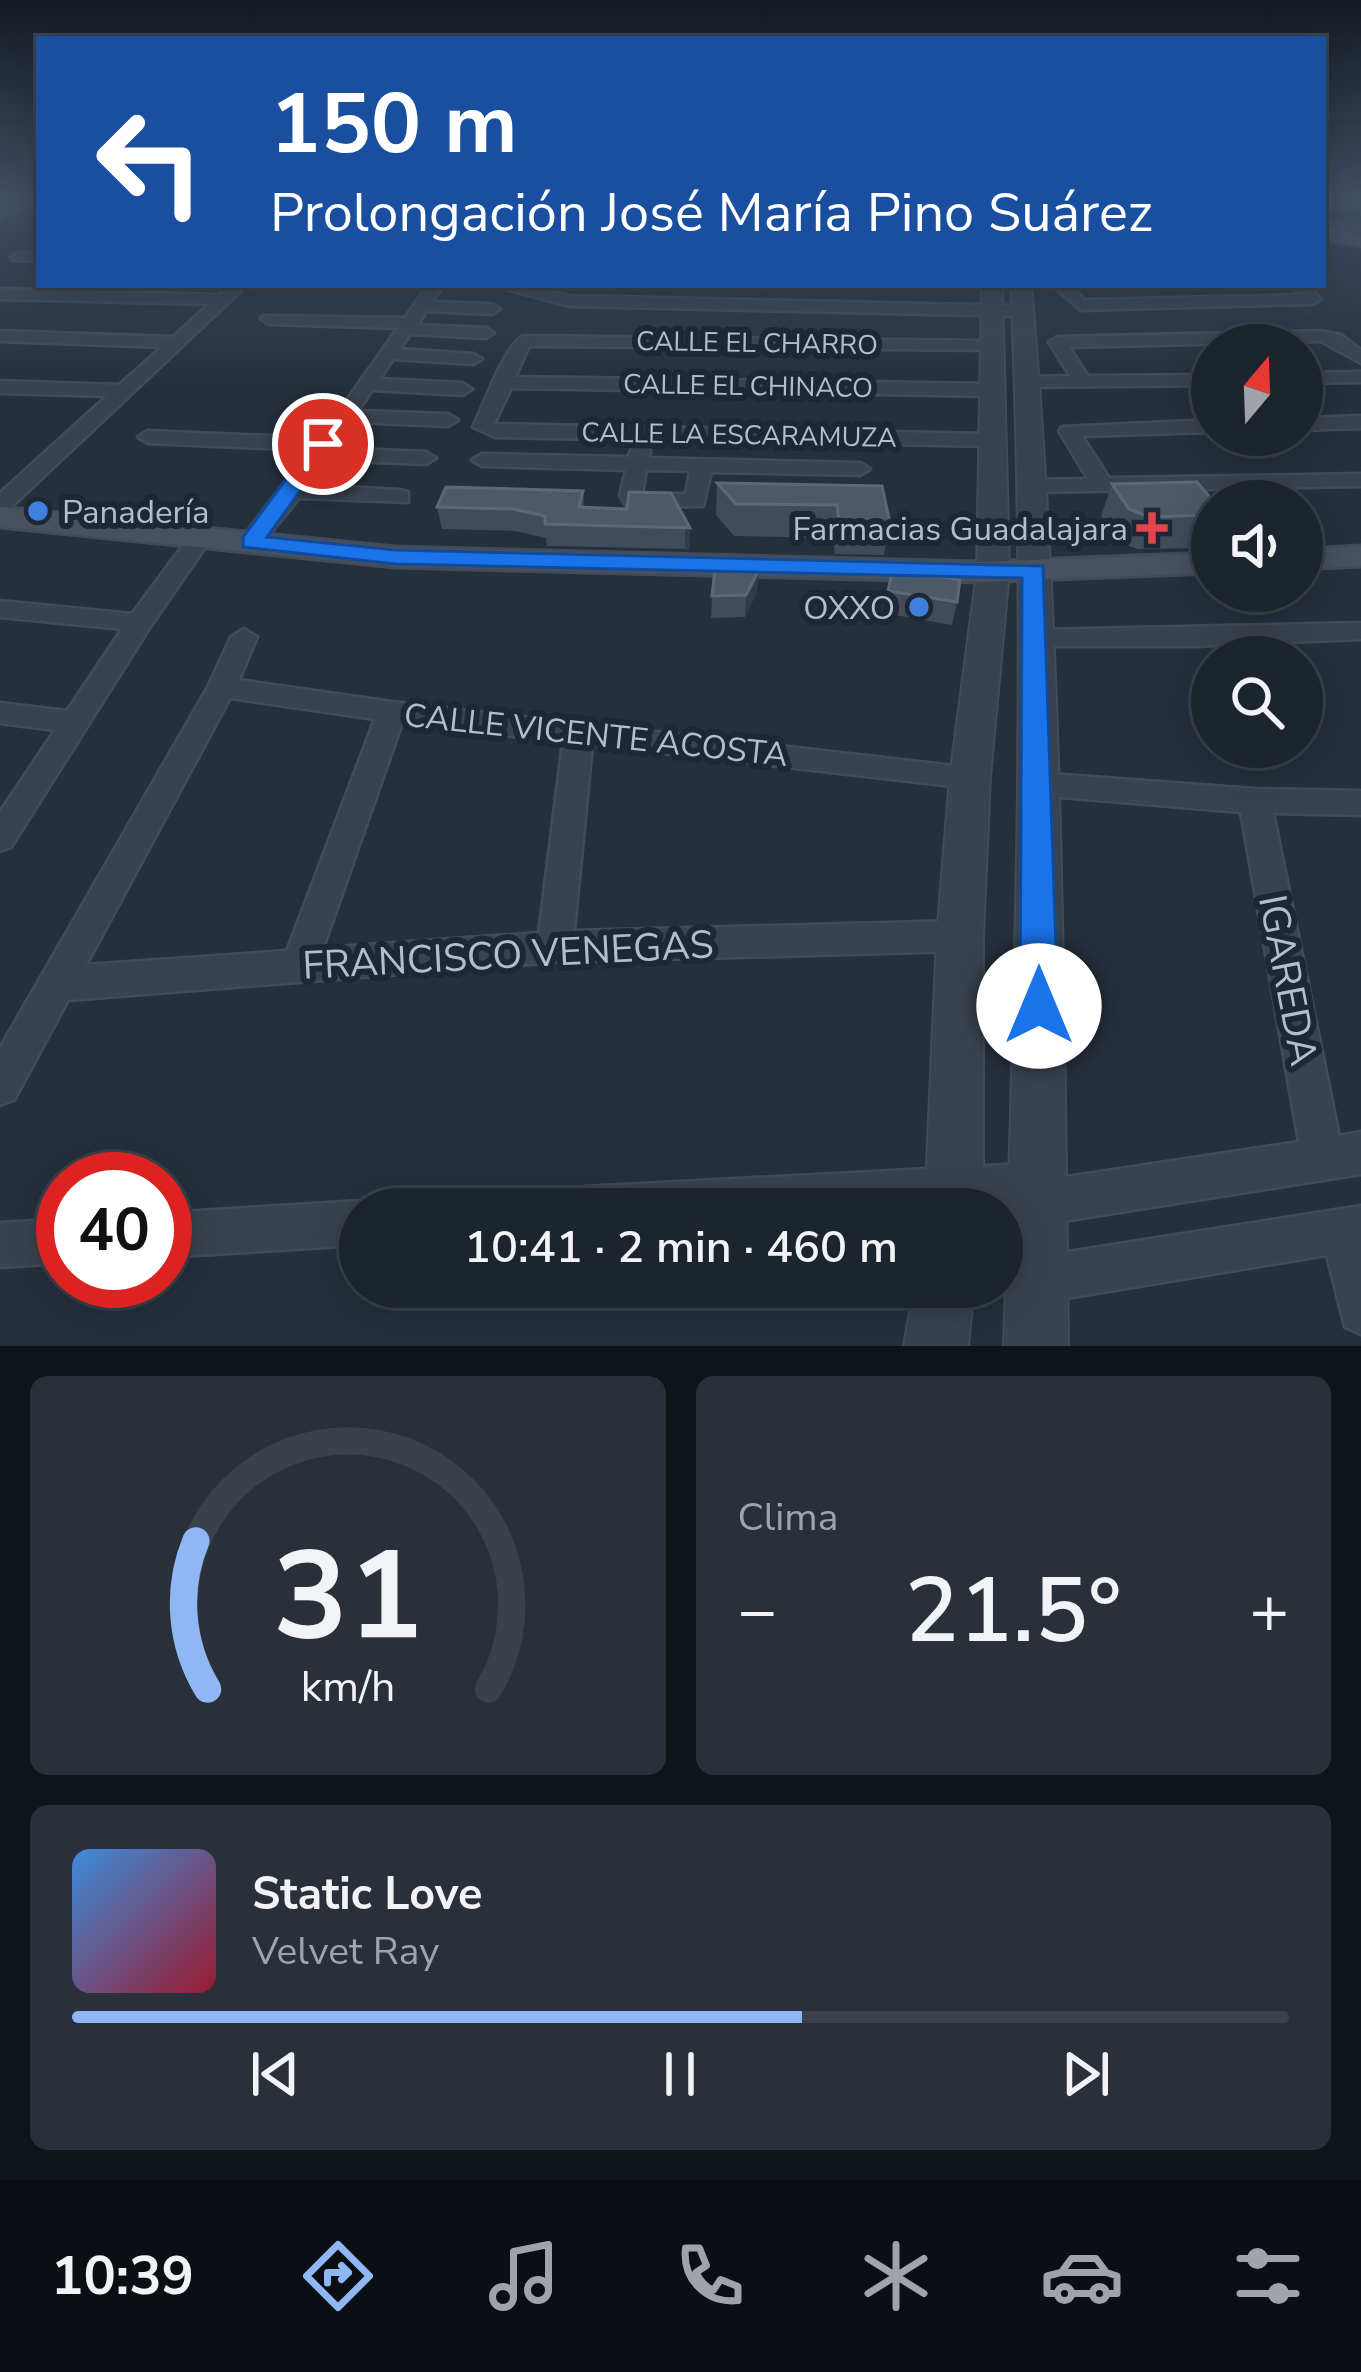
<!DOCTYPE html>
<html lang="es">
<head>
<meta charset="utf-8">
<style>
	:root { --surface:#1c242e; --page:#29303a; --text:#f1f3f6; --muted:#a0a4aa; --line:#3a414a; --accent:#8fb7f4 }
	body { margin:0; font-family:"Nunito Sans",sans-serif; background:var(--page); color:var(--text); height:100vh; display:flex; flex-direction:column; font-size:45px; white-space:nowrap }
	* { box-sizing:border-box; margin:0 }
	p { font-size:39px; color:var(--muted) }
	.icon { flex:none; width:66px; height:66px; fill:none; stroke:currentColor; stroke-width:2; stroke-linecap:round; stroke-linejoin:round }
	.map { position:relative; height:1346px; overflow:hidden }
	.side { display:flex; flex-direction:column; gap:30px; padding:30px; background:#0f1419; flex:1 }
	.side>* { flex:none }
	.hud { position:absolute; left:36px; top:36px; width:1290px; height:252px; border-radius:0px; box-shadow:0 6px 30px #0003,0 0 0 3px var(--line); background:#1a4fa0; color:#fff; overflow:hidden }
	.needle { width:78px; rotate:19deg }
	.fabs { position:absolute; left:1191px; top:324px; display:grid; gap:24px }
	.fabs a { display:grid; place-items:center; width:132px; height:132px; border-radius:50%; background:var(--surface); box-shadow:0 6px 30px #0003,0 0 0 3px var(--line); font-size:60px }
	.speed { position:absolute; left:36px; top:1152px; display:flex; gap:24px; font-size:60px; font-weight:700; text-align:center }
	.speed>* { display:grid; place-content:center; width:156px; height:156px; border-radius:50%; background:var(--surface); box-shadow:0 6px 30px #0003,0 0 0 3px var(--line); line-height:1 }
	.speed .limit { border:18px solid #d22; background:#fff; color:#111 }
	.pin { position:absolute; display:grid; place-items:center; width:102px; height:102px; color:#fff; margin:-51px; border:6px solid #fff; border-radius:50%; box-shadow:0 3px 12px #0007 }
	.me { position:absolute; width:132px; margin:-66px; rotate:0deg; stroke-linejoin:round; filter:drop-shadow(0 0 9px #0008) }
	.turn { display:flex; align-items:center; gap:42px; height:252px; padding:0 36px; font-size:54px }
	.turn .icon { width:156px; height:156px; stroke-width:2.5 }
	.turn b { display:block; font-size:84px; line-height:102px }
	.big { font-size:90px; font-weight:600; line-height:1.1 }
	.side .tile { flex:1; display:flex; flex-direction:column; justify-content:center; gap:18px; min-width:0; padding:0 42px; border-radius:18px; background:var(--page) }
	.side .dial { align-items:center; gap:0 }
	.dial svg { height:312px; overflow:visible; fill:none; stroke:var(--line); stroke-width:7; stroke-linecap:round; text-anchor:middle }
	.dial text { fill:var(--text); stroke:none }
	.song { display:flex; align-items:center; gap:36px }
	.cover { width:144px; height:144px; border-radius:18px; background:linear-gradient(135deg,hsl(210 70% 55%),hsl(350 70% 35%)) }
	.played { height:12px; border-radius:6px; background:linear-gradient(90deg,var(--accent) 60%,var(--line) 60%) }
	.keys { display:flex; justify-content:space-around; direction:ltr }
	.heat { display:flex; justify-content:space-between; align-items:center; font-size:66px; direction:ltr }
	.side .tiles { flex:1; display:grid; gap:30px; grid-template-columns:1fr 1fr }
	.tile:last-child { grid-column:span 2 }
	.trip { position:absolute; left:339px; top:1188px; width:684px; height:120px; border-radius:60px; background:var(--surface); box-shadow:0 6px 30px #0003,0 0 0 3px var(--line); font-weight:600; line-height:120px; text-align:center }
	.menu { display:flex; height:192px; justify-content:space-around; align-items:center; background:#0b0e12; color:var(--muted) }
	.menu .icon { width:84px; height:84px }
	.menu .selected { color:var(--accent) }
	.menu b { font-size:54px; color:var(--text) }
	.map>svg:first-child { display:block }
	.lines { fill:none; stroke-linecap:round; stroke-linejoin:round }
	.minor-casing { stroke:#424b57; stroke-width:5 }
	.tertiary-casing { stroke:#424b57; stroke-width:4 }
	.secondary-casing { stroke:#424b57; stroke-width:5 }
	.minor { fill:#39424e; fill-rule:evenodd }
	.tertiary { fill:#39424e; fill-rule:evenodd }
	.secondary { fill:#475160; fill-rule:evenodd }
	.wall { fill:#404c5b }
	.shaded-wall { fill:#303c4a }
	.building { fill:#4c5967; stroke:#5d6876; stroke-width:3 }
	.route { fill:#1a73e8; stroke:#114b97; stroke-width:3 }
	.shop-dot { fill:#3f7fe0; stroke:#1e2733; stroke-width:4.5 }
	.health-dot { fill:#e0444e; stroke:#1e2733; stroke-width:4.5 }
	.labels { text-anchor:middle; stroke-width:12; stroke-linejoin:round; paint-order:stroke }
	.far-street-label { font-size:27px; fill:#b5bdc8; stroke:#1e2733 }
	.poi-label { font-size:33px; fill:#b5bdc8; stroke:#1e2733; text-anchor:end }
	.street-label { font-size:33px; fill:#b5bdc8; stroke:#1e2733 }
	.near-street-label { font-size:39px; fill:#b5bdc8; stroke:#1e2733 }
</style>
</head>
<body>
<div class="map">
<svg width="1361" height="1346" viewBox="0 0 1361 1346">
	<rect width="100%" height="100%" fill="#25303d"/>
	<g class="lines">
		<defs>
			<g id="minor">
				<polygon points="23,198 38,198 0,219 0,210"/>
				<polygon points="1323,198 1361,204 1361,212 1323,206"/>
				<polygon points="1323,221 1361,227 1361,235 1323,229"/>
				<polygon points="18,253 39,253 39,261 13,260 11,257"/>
				<polygon points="230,285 247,285 8,510 0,512 0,493 107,396 0,393 0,381 119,385 162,347 0,341 0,331 173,337 209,304 0,299 0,289 219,295"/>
				<polygon points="428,285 444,285 432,302 492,304 500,309 492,314 426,311 418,325 486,328 494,333 486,338 410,334 400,349 473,354 482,359 473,364 393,359 380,379 463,383 472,389 463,395 372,390 358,411 448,414 458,420 448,426 351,422 333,448 426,452 436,458 426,464 325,460 308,485 400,490 408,492 408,502 299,498 259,547 251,549 239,542 310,450 148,443 138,437 148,431 320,438 398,328 269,324 261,319 263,316 405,318"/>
				<polygon points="491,285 519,285 570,296 1023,306 1031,311 1023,316 570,306"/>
				<polygon points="1052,285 1069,285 1085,300 1300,295 1291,285 1308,285 1321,299 1313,304 1081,310"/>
				<polygon points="1321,331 1341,335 1361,350 1361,363 1321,341 1069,347 1088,376 1212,375 1212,385 1030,387 1021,382 1030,377 1070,376 1049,342 1057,337"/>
				<path d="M 523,336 L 992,341 L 1001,346 L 998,350 L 529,346 L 515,377 L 994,384 L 1003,390 L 994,396 L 511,388 L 494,424 L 991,434 L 1001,440 L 991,446 L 495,437 L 473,427 C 485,403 503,348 523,336 Z"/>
				<polygon points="1361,372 1361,382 1302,383 1302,373"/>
				<polygon points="1361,416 1361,428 1302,430 1302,418"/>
				<polygon points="1212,420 1212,432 1082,436 1109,478 1361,474 1361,486 1035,492 1024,486 1035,480 1088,479 1059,431 1062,427"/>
				<path d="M 640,444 L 650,450 L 649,458 L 860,463 L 870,469 L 860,475 L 711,472 L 703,506 L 634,507 L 626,505 L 620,495 L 626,470 L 482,466 L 472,460 L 482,454 L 628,457 L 633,446 ZM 646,470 L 690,471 L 686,494 L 642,494 Z"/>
				<polygon points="201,530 212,537 150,627 11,847 0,851 0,812 55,730 0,723 0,703 67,711 122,629 0,617 0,601 132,614 193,532"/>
				<polygon points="1361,623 1361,639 1196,646 1038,646 1025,638 1038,630"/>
				<path d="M 244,629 L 257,637 L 239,680 L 392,702 L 981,769 L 985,777 L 981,785 L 970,788 L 592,745 L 574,931 L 960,921 L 972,925 L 977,936 L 972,947 L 960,951 L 555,962 L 68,1000 L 14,1100 L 0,1105 L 0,1048 L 208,687 L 231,637 ZM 230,698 L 375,719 L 287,951 L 86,965 ZM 402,723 L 563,742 L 539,933 L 323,948 Z"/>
				<polygon points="1037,773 1255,789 1361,791 1361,815 1273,813 1339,1136 1361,1132 1361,1174 1038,1225 1023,1218 1018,1207 562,1209 569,1194 584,1187 1041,1163 1056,1169 1060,1178 1299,1142 1241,812 1037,795 1026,792 1022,784 1026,776"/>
				<polygon points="360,1201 376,1209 360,1209 360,1245 165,1257 165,1213"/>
				<polygon points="1361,1206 1361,1334 1345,1327 1327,1255 1036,1303 1020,1296 1013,1280 1020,1264 1036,1257"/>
				<polygon points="63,1219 63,1263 0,1267 0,1223"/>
			</g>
			<g id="tertiary">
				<polygon points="982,285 1002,285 1009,572 990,777 983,936 983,1209 925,1209 937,936 950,777 977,572"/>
				<path d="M 1011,285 L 1031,285 C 1062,638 1064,991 1068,1346 L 1004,1346 C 1015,992 1027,639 1011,285 Z"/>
				<polygon points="914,1287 974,1287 968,1346 904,1346"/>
			</g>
			<g id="secondary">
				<polygon points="1323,227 1361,234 1361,246 1323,239"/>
				<polygon points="0,507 395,547 978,562 1212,553 1212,573 978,582 395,567 0,527"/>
				<polygon points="1361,546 1361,566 1302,569 1302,549"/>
			</g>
		</defs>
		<!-- minor casing -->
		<use href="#minor" class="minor-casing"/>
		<!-- tertiary casing -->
		<use href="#tertiary" class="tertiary-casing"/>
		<!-- secondary casing -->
		<use href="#secondary" class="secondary-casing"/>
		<!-- minor -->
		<use href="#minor" class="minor"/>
		<!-- tertiary -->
		<use href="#tertiary" class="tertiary"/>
		<!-- secondary -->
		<use href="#secondary" class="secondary"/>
	</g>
	<!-- wall -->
	<g class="wall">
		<polygon points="717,483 882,486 890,523 884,555 835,554 833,538 734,536 716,515"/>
		<polygon points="1112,484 1212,501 1211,548 1137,549 1117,541 1101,516"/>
		<polygon points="583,491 584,507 627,509 690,528 690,549 547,546 546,538 515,531 442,529 437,507"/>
		<polygon points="893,568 957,602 952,625 884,613"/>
		<polygon points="757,592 745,617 711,618 712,596"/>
	</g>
	<!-- shaded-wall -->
	<g class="shaded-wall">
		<polygon points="685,528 690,528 690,549 685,550"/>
		<polygon points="759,570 757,592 745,617 746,595"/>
	</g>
	<!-- building -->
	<g class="building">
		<polygon points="1197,482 1213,501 1212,515 1149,517 1129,509 1112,484"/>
		<polygon points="717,483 882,486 890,523 839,521 837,505 736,504"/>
		<polygon points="446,487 583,491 579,507 627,509 629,492 671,493 690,528 545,524 545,516 513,509 437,507"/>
		<polygon points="893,568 960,580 957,602 888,591"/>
		<polygon points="715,569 759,570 746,595 712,596"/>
	</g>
	<!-- sky -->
	<linearGradient id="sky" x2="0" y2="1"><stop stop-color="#141a22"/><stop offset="0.51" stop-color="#404e62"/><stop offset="1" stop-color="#404e62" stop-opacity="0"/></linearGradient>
	<rect width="1361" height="386" fill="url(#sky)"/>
	<!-- route -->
	<polygon class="route" points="323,438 334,444 267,537 395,550 1043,566 1058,1006 1052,1018 1039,1023 1026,1018 1020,1006 1022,578 395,564 243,547 243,537 316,439"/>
	<!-- markers -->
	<g class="shop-dot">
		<circle cx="38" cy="511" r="12"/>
		<circle cx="919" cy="607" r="12"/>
	</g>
	<path class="health-dot" d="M1146 510h12v12h12v12h-12v12h-12v-12h-12v-12h12z"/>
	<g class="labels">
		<!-- far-street labels -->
		<g class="far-street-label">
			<text transform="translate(757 343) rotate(1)" y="9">CALLE EL CHARRO</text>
			<text transform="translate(748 386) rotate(1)" y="9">CALLE EL CHINACO</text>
			<text transform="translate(739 435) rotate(1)" y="9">CALLE LA ESCARAMUZA</text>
		</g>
		<!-- poi labels -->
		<g class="poi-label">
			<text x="62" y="523" text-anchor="start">Panadería</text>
			<text x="1128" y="540">Farmacias Guadalajara</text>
			<text x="895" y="619">OXXO</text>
		</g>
		<!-- street labels -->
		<g class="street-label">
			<text transform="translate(596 734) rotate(6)" y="12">CALLE VICENTE ACOSTA</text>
		</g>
		<!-- near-street labels -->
		<g class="near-street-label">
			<text transform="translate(508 954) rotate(-3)" y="14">FRANCISCO VENEGAS</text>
			<text transform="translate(1289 980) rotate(79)" y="14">IGAREDA</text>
		</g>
	</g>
</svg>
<div class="fabs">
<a><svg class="needle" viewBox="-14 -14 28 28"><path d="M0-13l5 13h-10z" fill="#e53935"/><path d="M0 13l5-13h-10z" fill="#a0a4aa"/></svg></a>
<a><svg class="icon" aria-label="sound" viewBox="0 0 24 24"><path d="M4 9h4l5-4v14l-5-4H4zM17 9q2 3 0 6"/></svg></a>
<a><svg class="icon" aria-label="search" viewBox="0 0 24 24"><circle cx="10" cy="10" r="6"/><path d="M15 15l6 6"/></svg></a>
</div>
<div class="speed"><div class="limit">40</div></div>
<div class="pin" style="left:323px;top:444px;background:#d93025"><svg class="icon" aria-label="arrive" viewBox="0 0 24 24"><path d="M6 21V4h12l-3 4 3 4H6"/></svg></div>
<svg class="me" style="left:1039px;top:1006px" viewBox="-20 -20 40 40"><circle r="19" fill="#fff"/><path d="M0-13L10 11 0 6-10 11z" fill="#1a73e8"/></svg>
<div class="trip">10:41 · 2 min · 460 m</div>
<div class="hud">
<div class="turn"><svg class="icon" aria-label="left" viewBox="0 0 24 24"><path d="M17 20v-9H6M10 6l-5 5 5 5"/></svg><div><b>150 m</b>Prolongación José María Pino Suárez</div></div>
</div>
</div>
<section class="side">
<div class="tiles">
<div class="tile dial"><svg viewBox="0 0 100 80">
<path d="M14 69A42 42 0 1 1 86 69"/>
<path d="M14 69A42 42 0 0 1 11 31" stroke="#8fb7f4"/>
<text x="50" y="56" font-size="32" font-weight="700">31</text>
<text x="50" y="72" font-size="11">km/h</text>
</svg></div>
<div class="tile"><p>Clima</p>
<div class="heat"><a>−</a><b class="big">21.5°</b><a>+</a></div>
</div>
<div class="tile">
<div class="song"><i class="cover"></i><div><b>Static Love</b><p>Velvet Ray</p></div></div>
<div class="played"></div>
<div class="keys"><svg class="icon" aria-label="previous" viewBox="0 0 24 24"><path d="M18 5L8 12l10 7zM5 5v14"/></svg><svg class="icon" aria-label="pause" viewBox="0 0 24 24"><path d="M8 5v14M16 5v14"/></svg><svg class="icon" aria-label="next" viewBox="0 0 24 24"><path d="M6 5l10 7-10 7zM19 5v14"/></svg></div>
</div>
</div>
</section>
<nav class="menu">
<b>10:39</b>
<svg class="icon selected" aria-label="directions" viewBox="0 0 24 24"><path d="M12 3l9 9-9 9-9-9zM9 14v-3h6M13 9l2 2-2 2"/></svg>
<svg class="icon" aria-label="music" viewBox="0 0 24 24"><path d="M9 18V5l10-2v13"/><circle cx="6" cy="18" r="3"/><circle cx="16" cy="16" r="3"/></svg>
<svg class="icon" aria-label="phone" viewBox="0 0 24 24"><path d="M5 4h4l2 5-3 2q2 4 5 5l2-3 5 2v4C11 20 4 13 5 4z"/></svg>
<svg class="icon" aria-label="climate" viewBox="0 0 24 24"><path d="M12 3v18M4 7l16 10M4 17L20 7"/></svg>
<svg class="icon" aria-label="car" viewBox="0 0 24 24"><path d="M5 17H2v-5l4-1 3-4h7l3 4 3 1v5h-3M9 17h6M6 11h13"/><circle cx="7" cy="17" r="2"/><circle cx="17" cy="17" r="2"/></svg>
<svg class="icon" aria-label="filters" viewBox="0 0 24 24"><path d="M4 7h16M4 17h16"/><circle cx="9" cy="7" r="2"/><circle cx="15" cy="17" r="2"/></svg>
</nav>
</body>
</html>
